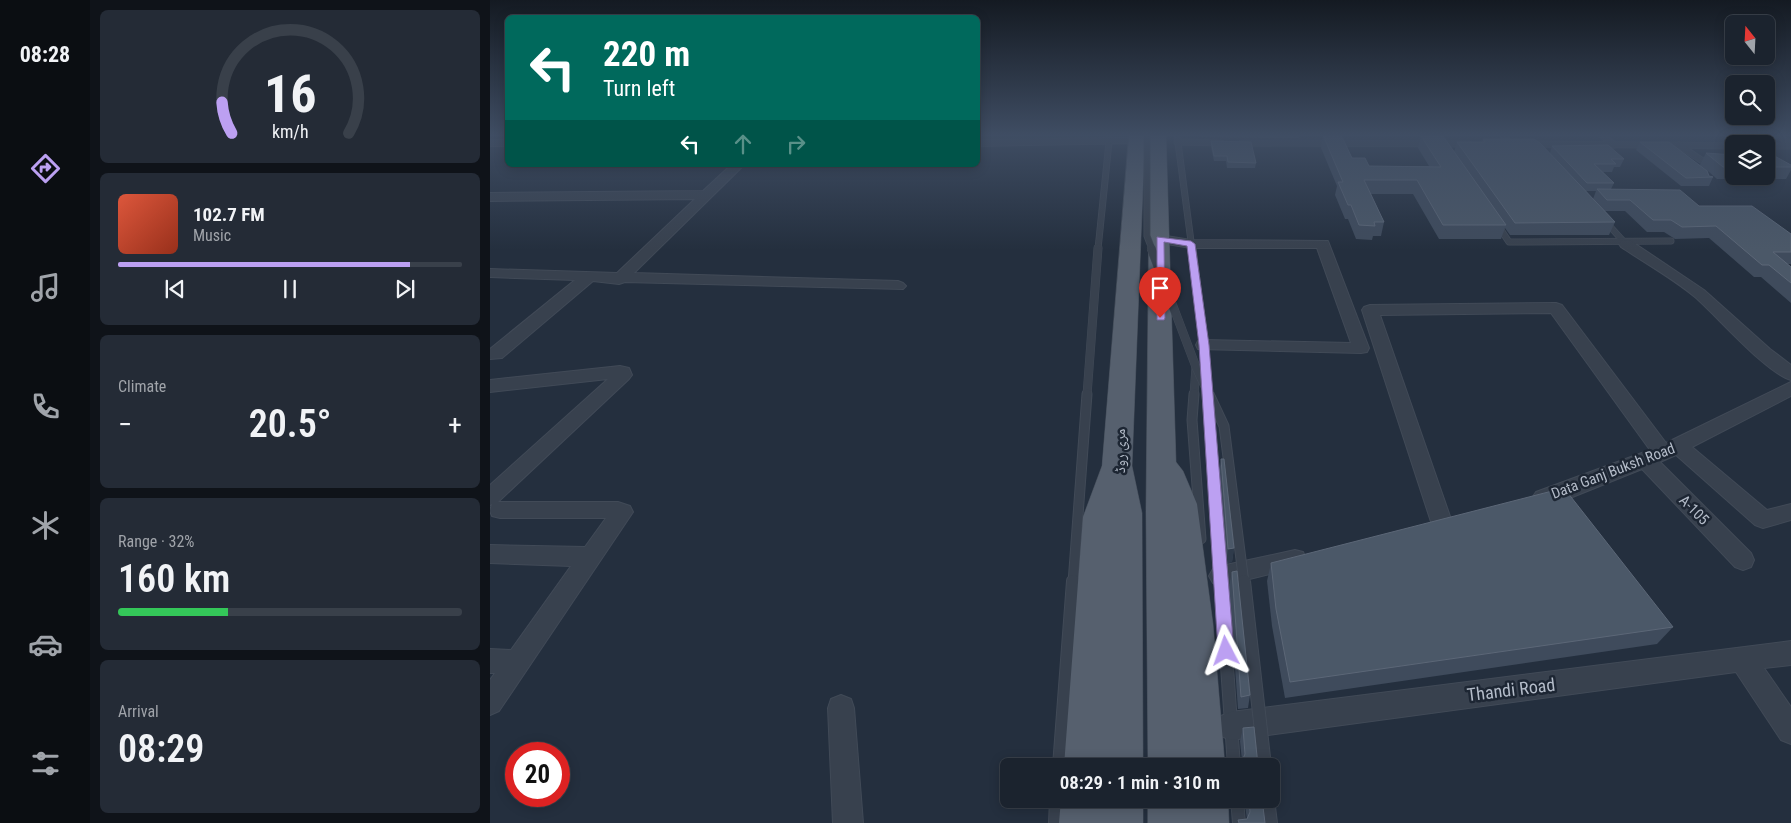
<!DOCTYPE html>
<html lang="en">
<head>
<meta charset="utf-8">
<style>
	:root { --surface:#1b232e; --page:#242b36; --text:#f1f3f6; --muted:#a0a4aa; --line:#39404a; --accent:#bca0f2 }
	body { margin:0; font-family:"Roboto Condensed","Noto Naskh Arabic",sans-serif; background:var(--page); color:var(--text); height:100vh; display:flex; flex-direction:column; font-size:19px; white-space:nowrap }
	* { box-sizing:border-box; margin:0 }
	p { font-size:16px; color:var(--muted) }
	.icon { flex:none; width:28px; height:28px; fill:none; stroke:currentColor; stroke-width:2; stroke-linecap:round; stroke-linejoin:round }
	.map { position:relative; flex:1; overflow:hidden }
	.panel { display:flex; flex-direction:column; gap:10px; padding:10px; background:#0f1319; width:400px }
	.panel>* { flex:none }
	.guide { position:absolute; left:15px; top:15px; width:475px; height:152px; border-radius:8px; box-shadow:0 2px 12px #0003,0 0 0 1px var(--line); background:#00695c; color:#fff; overflow:hidden }
	.needle { width:32px; rotate:342deg }
	.tools { position:absolute; left:1235px; top:15px; display:grid; gap:10px }
	.tools a { display:grid; place-items:center; width:50px; height:50px; border-radius:8px; background:var(--surface); box-shadow:0 2px 12px #0003,0 0 0 1px var(--line); font-size:25px }
	.speed { position:absolute; left:15px; top:742px; display:flex; gap:10px; font-size:25px; font-weight:700; text-align:center }
	.speed>* { display:grid; place-content:center; width:65px; height:65px; border-radius:50%; background:var(--surface); box-shadow:0 2px 12px #0003,0 0 0 1px var(--line); line-height:1 }
	.speed .limit { border:8px solid #d22; background:#fff; color:#111 }
	.pin { position:absolute; display:grid; place-items:center; width:42px; height:42px; color:#fff; margin:-51px -21px; border-radius:50% 50% 50% 0; rotate:-45deg; box-shadow:0 0 5px #0007 }
	.pin .icon { rotate:45deg }
	.me { position:absolute; width:55px; margin:-28px; rotate:356deg; stroke-linejoin:round; filter:drop-shadow(0 0 4px #0008) }
	.turn { display:flex; align-items:center; gap:18px; height:105px; padding:0 15px; font-size:22px }
	.turn .icon { width:65px; height:65px; stroke-width:2.5 }
	.turn b { display:block; font-size:35px; line-height:42px }
	.lanes { display:flex; align-items:center; height:48px; padding:0 15px; background:#0003; justify-content:center; gap:25px; direction:ltr }
	.lanes .off { opacity:.35 }
	.big { font-size:38px; font-weight:600; line-height:1.1 }
	.panel .widget { flex:1; display:flex; flex-direction:column; justify-content:center; gap:8px; min-width:0; padding:0 18px; border-radius:8px; background:var(--page) }
	.panel .dial { align-items:center; gap:0 }
	.dial svg { height:130px; overflow:visible; fill:none; stroke:var(--line); stroke-width:7; stroke-linecap:round; text-anchor:middle }
	.dial text { fill:var(--text); stroke:none }
	.song { display:flex; align-items:center; gap:15px }
	.cover { width:60px; height:60px; border-radius:8px; background:linear-gradient(135deg,hsl(10 70% 55%),hsl(10 70% 35%)) }
	.played { height:5px; border-radius:2px; background:linear-gradient(90deg,var(--accent) 85%,var(--line) 85%) }
	.keys { display:flex; justify-content:space-around; direction:ltr }
	.heat { display:flex; justify-content:space-between; align-items:center; font-size:28px; direction:ltr }
	.charge { height:8px; border-radius:4px; background:linear-gradient(90deg,#34c759 32%,var(--line) 0) }
	.trip { position:absolute; left:510px; top:758px; width:280px; height:50px; border-radius:8px; background:var(--surface); box-shadow:0 2px 12px #0003,0 0 0 1px var(--line); font-weight:600; line-height:50px; text-align:center }
	main { display:flex; flex:1; min-height:0 }
	.dock { display:flex; flex-direction:column; width:90px; justify-content:space-around; align-items:center; background:#0b0e12; color:var(--muted) }
	.dock .icon { width:35px; height:35px }
	.dock .on { color:var(--accent) }
	.dock b { font-size:22px; color:var(--text) }
	.map>svg:first-child { display:block }
	.green { fill:#263c3f }
	.lines { fill:none; stroke-linecap:round; stroke-linejoin:round }
	.service-far3-casing { stroke:#414a57; stroke-width:7 }
	.service-far2-casing { stroke:#414a57; stroke-width:9 }
	.service-far1-casing { stroke:#414a57; stroke-width:11 }
	.service-casing { stroke:#414a57; stroke-width:14 }
	.minor-casing { stroke:#414a57; stroke-width:2 }
	.primary-casing { stroke:#414a57; stroke-width:1 }
	.service-far3 { stroke:#38414e; stroke-width:5.5 }
	.service-far2 { stroke:#38414e; stroke-width:8 }
	.service-far1 { stroke:#38414e; stroke-width:9 }
	.service { stroke:#38414e; stroke-width:12 }
	.minor { fill:#38414e; fill-rule:evenodd }
	.primary { fill:#56606e; fill-rule:evenodd }
	.service-bridge-far3-casing { stroke:#414a57; stroke-width:7; stroke-linecap:butt }
	.service-bridge-far2-casing { stroke:#414a57; stroke-width:9; stroke-linecap:butt }
	.service-bridge-far1-casing { stroke:#414a57; stroke-width:11; stroke-linecap:butt }
	.service-bridge-casing { stroke:#414a57; stroke-width:14; stroke-linecap:butt }
	.service-bridge-far3 { stroke:#38414e; stroke-width:5.5 }
	.service-bridge-far2 { stroke:#38414e; stroke-width:8 }
	.service-bridge-far1 { stroke:#38414e; stroke-width:9 }
	.service-bridge { stroke:#38414e; stroke-width:12 }
	.wall { fill:#3f4b5c; fill-rule:evenodd }
	.shaded-wall { fill:#2f3b4b }
	.building { fill:#4b5868; stroke:#5c6777 }
	.route { fill:#bca0f2; stroke:#7a689d }
	.labels { text-anchor:middle; stroke-width:5; stroke-linejoin:round; paint-order:stroke }
	.street-label { font-size:15px; fill:#b4bcc9; stroke:#1d2633 }
	.near-street-label { font-size:18px; fill:#b4bcc9; stroke:#1d2633 }
</style>
</head>
<body>
<main>
<nav class="dock">
<b>08:28</b>
<svg class="icon on" aria-label="directions" viewBox="0 0 24 24"><path d="M12 3l9 9-9 9-9-9zM9 14v-3h6M13 9l2 2-2 2"/></svg>
<svg class="icon" aria-label="music" viewBox="0 0 24 24"><path d="M9 18V5l10-2v13"/><circle cx="6" cy="18" r="3"/><circle cx="16" cy="16" r="3"/></svg>
<svg class="icon" aria-label="phone" viewBox="0 0 24 24"><path d="M5 4h4l2 5-3 2q2 4 5 5l2-3 5 2v4C11 20 4 13 5 4z"/></svg>
<svg class="icon" aria-label="climate" viewBox="0 0 24 24"><path d="M12 3v18M4 7l16 10M4 17L20 7"/></svg>
<svg class="icon" aria-label="car" viewBox="0 0 24 24"><path d="M5 17H2v-5l4-1 3-4h7l3 4 3 1v5h-3M9 17h6M6 11h13"/><circle cx="7" cy="17" r="2"/><circle cx="17" cy="17" r="2"/></svg>
<svg class="icon" aria-label="filters" viewBox="0 0 24 24"><path d="M4 7h16M4 17h16"/><circle cx="9" cy="7" r="2"/><circle cx="15" cy="17" r="2"/></svg>
</nav>
<section class="panel">
<div class="widget dial"><svg viewBox="0 0 100 80">
<path d="M14 69A42 42 0 1 1 86 69"/>
<path d="M14 69A42 42 0 0 1 8 50" stroke="#bca0f2"/>
<text x="50" y="56" font-size="32" font-weight="700">16</text>
<text x="50" y="72" font-size="11">km/h</text>
</svg></div>
<div class="widget">
<div class="song"><i class="cover"></i><div><b>102.7 FM</b><p>Music</p></div></div>
<div class="played"></div>
<div class="keys"><svg class="icon" aria-label="previous" viewBox="0 0 24 24"><path d="M18 5L8 12l10 7zM5 5v14"/></svg><svg class="icon" aria-label="pause" viewBox="0 0 24 24"><path d="M8 5v14M16 5v14"/></svg><svg class="icon" aria-label="next" viewBox="0 0 24 24"><path d="M6 5l10 7-10 7zM19 5v14"/></svg></div>
</div>
<div class="widget"><p>Climate</p>
<div class="heat"><a>−</a><b class="big">20.5°</b><a>+</a></div>
</div>
<div class="widget"><p>Range · 32%</p><b class="big">160 km</b><div class="charge"></div></div>
<div class="widget"><p>Arrival</p><b class="big">08:29</b></div>
</section>
<div class="map">
<svg width="1301" height="823" viewBox="0 0 1301 823">
	<rect width="100%" height="100%" fill="#242f3e"/>
	<!-- green -->
	<polygon class="green" points="488,135 600,135 599,142 488,142"/>
	<g class="lines">
		<defs>
			<g id="service-far3">
				<polyline points="687,135 702,249"/>
				<polyline points="1013,135 1020,144"/>
				<polyline points="1112,135 1124,145"/>
				<polyline points="1287,135 1301,144"/>
				<polyline points="687,142 731,143"/>
				<polyline points="752,143 979,144"/>
				<polyline points="1042,144 1159,145"/>
				<polyline points="1172,145 1244,146"/>
				<polyline points="1189,145 1211,160 1222,162"/>
				<polyline points="1276,146 1301,146"/>
				<polyline points="1115,221 1135,243"/>
				<polyline points="1007,224 1019,242 1181,241"/>
				<polyline points="608,249 619,142 616,135"/>
			</g>
			<g id="service-far2">
				<polyline points="702,248 714,345 718,395"/>
				<polyline points="597,395 608,248"/>
				<polyline points="704,395 706,367"/>
			</g>
			<g id="service-far1">
				<polyline points="704,394 702,420 711,539"/>
				<polyline points="717,394 731,583"/>
				<polyline points="583,583 597,394"/>
			</g>
			<g id="service">
				<polyline points="731,581 744,766"/>
				<polyline points="569,766 583,581"/>
				<polyline points="747,799 749,823"/>
				<polyline points="778,799 781,823"/>
				<polyline points="565,823 566,799"/>
			</g>
			<g id="minor">
				<polygon points="647,138 651,139 653,141 651,143 488,146 488,140"/>
				<rect x="0" y="140" width="18" height="6"/>
				<polygon points="241,165 254,165 144,273 408,281 413,283 416,286 413,289 135,282 129,284 103,281 12,358 0,359 0,349 85,280 0,277 0,269 127,273 205,199 0,201 0,193 213,191"/>
				<polygon points="670,235 701,240 838,241 879,348 877,352 871,353 708,349 706,345 708,341 714,340 861,343 827,248 701,248 665,242 663,239"/>
				<path d="M 1136,240 L 1141,241 L 1214,290 L 1280,349 L 1301,365 L 1301,380 C 1276,373 1227,316 1205,297 C 1182,278 1155,263 1131,247 L 1129,244 L 1131,241 Z"/>
				<polygon points="1066,303 1072,305 1176,443 1301,382 1301,396 1202,447 1277,510 1301,504 1301,520 1273,528 1265,525 1186,455 1170,462 1261,553 1264,560 1261,567 1253,570 1245,567 1152,469 1075,500 1053,506 1046,504 1042,498 1046,492 1160,450 1061,313 890,315 963,525 960,531 952,534 944,531 872,310 874,307 880,305"/>
				<polygon points="130,366 139,368 142,375 139,379 8,502 128,502 140,506 143,512 9,711 0,715 0,680 5,673 0,673 0,649 21,650 81,566 0,563 0,545 95,547 116,518 10,518 2,516 0,511 2,504 0,505 0,485 118,379 0,392 0,380"/>
				<polygon points="805,550 813,552 816,559 813,566 805,568 731,586 723,583 719,576 723,569 731,566"/>
				<polygon points="1301,641 1301,665 1274,668 1301,707 1301,744 1291,740 1246,672 741,740 731,736 727,726 731,716 741,712"/>
				<polygon points="351,695 361,699 364,708 373,823 343,823 338,708 341,699"/>
			</g>
			<g id="primary">
				<polygon points="639,135 655,135 642,466 652,513 653,766 574,766 593,517 612,466"/>
				<polygon points="660,135 676,135 686,462 693,471 707,504 723,624 735,766 658,766 656,511"/>
				<polygon points="571,799 653,799 653,823 569,823"/>
				<polygon points="658,799 738,799 739,823 658,823"/>
			</g>
		</defs>
		<!-- service-far3 casing -->
		<use href="#service-far3" class="service-far3-casing"/>
		<!-- service-far2 casing -->
		<use href="#service-far2" class="service-far2-casing"/>
		<!-- service-far1 casing -->
		<use href="#service-far1" class="service-far1-casing"/>
		<!-- service casing -->
		<use href="#service" class="service-casing"/>
		<!-- minor casing -->
		<use href="#minor" class="minor-casing"/>
		<!-- primary casing -->
		<use href="#primary" class="primary-casing"/>
		<!-- service-far3 -->
		<use href="#service-far3" class="service-far3"/>
		<!-- service-far2 -->
		<use href="#service-far2" class="service-far2"/>
		<!-- service-far1 -->
		<use href="#service-far1" class="service-far1"/>
		<!-- service -->
		<use href="#service" class="service"/>
		<!-- minor -->
		<use href="#minor" class="minor"/>
		<!-- primary -->
		<use href="#primary" class="primary"/>
		<defs>
			<polyline id="service-bridge-far3" points="657,135 657,236 662,249"/>
			<polyline id="service-bridge-far2" points="661,248 706,367 719,395"/>
			<polyline id="service-bridge-far1" points="719,394 734,426 754,583"/>
			<polyline id="service-bridge" points="754,581 775,766"/>
		</defs>
		<!-- service-bridge-far3 casing -->
		<use href="#service-bridge-far3" class="service-bridge-far3-casing"/>
		<!-- service-bridge-far2 casing -->
		<use href="#service-bridge-far2" class="service-bridge-far2-casing"/>
		<!-- service-bridge-far1 casing -->
		<use href="#service-bridge-far1" class="service-bridge-far1-casing"/>
		<!-- service-bridge casing -->
		<use href="#service-bridge" class="service-bridge-casing"/>
		<!-- service-bridge-far3 -->
		<use href="#service-bridge-far3" class="service-bridge-far3"/>
		<!-- service-bridge-far2 -->
		<use href="#service-bridge-far2" class="service-bridge-far2"/>
		<!-- service-bridge-far1 -->
		<use href="#service-bridge-far1" class="service-bridge-far1"/>
		<!-- service-bridge -->
		<use href="#service-bridge" class="service-bridge"/>
	</g>
	<!-- wall -->
	<g class="wall">
		<polygon points="709,135 810,135 809,138 709,137"/>
		<path d="M 833,135 L 862,158 L 879,166 L 939,166 L 928,148 L 931,136 L 964,152 L 967,142 L 992,142 L 993,139 L 1060,153 L 1062,146 L 1134,159 L 1130,167 L 1124,167 L 1122,172 L 1113,172 L 1124,183 L 1121,189 L 1209,206 L 1301,234 L 1301,264 L 1297,264 L 1301,267 L 1301,303 L 1271,277 L 1264,277 L 1219,238 L 1185,239 L 1174,232 L 1157,232 L 1135,211 L 1115,211 L 1125,222 L 1119,235 L 1020,235 L 1015,228 L 1011,239 L 949,239 L 923,194 L 881,194 L 894,222 L 891,236 L 883,236 L 882,240 L 866,239 L 858,219 L 855,219 L 845,195 L 847,186 L 831,148 ZM 1096,191 L 1106,191 L 1103,199 Z"/>
		<polygon points="721,141 766,163 765,168 737,168 736,161 724,161 721,147"/>
		<polygon points="1150,142 1210,165 1216,153 1244,155 1244,176 1276,176 1276,153 1301,165 1301,170 1296,179 1227,179 1218,171 1219,176 1223,177 1219,186 1191,186 1146,150"/>
		<polygon points="731,459 744,548 742,562 736,563 729,473"/>
		<polygon points="781,563 1183,627 1167,644 795,698 782,626 777,581"/>
		<polygon points="742,572 760,695 758,708 748,709 739,586"/>
		<polygon points="753,728 768,766 743,766 744,762 752,761 750,741"/>
		<polygon points="754,799 772,799 775,823 748,823 748,820 757,819"/>
	</g>
	<!-- shaded-wall -->
	<polygon class="shaded-wall" points="744,548 742,562 736,563 738,549"/>
	<!-- building -->
	<g class="building">
		<polygon points="833,135 851,135 862,158 875,158 879,166 951,167 931,136 953,136 1016,225 953,225 927,180 874,180 894,222 884,222 885,226 869,225 861,205 858,205 848,182 853,182"/>
		<polygon points="993,139 1044,139 1050,143 1125,222 1025,223 967,142 995,142"/>
		<polygon points="721,141 761,142 766,163 738,162 737,156 724,156"/>
		<polygon points="1150,142 1179,142 1217,171 1219,176 1223,177 1196,178"/>
		<polygon points="1118,145 1134,159 1121,159 1126,164 1104,164 1124,183 1097,183 1062,146"/>
		<polygon points="1216,153 1244,155 1244,167 1233,167"/>
		<polygon points="1276,153 1279,153 1301,165 1301,167 1276,167"/>
		<polygon points="1107,189 1190,190 1209,206 1262,206 1301,234 1301,252 1283,252 1301,267 1301,283 1279,265 1272,265 1226,226 1192,227 1181,220 1163,220 1140,200 1117,200"/>
		<polygon points="731,459 734,459 744,548 738,549"/>
		<polygon points="1074,488 1183,627 800,682 786,609 781,563"/>
		<polygon points="747,571 760,695 751,697 742,572"/>
		<polygon points="764,727 768,766 744,766 744,762 752,761 755,754 753,728"/>
		<polygon points="759,799 772,799 775,823 749,823 748,820 757,819 760,812"/>
	</g>
	<!-- sky -->
	<linearGradient id="sky" x2="0" y2="1"><stop stop-color="#141a22"/><stop offset="0.54" stop-color="#3f4d63"/><stop offset="1" stop-color="#3f4d63" stop-opacity="0"/></linearGradient>
	<rect width="1301" height="250" fill="url(#sky)"/>
	<!-- route -->
	<polygon class="route" points="667,237 701,241 705,244 719,345 744,651 742,656 736,658 731,656 728,651 709,345 697,246 674,242 675,318 674,320 667,320"/>
	<g class="labels">
		<!-- street labels -->
		<g class="street-label">
			<text transform="translate(630 451) rotate(-90)" y="5">مری روڈ</text>
			<text transform="translate(1123 471) rotate(-21)" y="5">Data Ganj Buksh Road</text>
			<text transform="translate(1204 510) rotate(45)" y="5">A-105</text>
		</g>
		<!-- near-street labels -->
		<g class="near-street-label">
			<text transform="translate(1021 690) rotate(-7)" y="6">Thandi Road</text>
		</g>
	</g>
</svg>
<div class="tools">
<a><svg class="needle" viewBox="-14 -14 28 28"><path d="M0-13l5 13h-10z" fill="#e53935"/><path d="M0 13l5-13h-10z" fill="#a0a4aa"/></svg></a>
<a><svg class="icon" aria-label="search" viewBox="0 0 24 24"><circle cx="10" cy="10" r="6"/><path d="M15 15l6 6"/></svg></a>
<a><svg class="icon" aria-label="layers" viewBox="0 0 24 24"><path d="M12 4l9 5-9 5-9-5zM3 14l9 5 9-5"/></svg></a>
</div>
<div class="speed"><div class="limit">20</div></div>
<div class="pin" style="left:670px;top:318px;background:#d93025"><svg class="icon" aria-label="arrive" viewBox="0 0 24 24"><path d="M6 21V4h12l-3 4 3 4H6"/></svg></div>
<svg class="me" style="left:736px;top:651px" viewBox="-20 -20 40 40"><path d="M0-17L14 15 0 8-14 15z" fill="#bca0f2" stroke="#fff" stroke-width="4"/></svg>
<div class="trip">08:29 · 1 min · 310 m</div>
<div class="guide">
<div class="turn"><svg class="icon" aria-label="left" viewBox="0 0 24 24"><path d="M17 20v-9H6M10 6l-5 5 5 5"/></svg><div><b>220 m</b>Turn left</div></div>
<div class="lanes"><svg class="icon" aria-label="left" viewBox="0 0 24 24"><path d="M17 20v-9H6M10 6l-5 5 5 5"/></svg><svg class="icon off" aria-label="ahead" viewBox="0 0 24 24"><path d="M12 20V5M6 11l6-6 6 6"/></svg><svg class="icon off" aria-label="right" viewBox="0 0 24 24"><path d="M7 20v-9h11M14 6l5 5-5 5"/></svg></div>
</div>
</div>
</main>
</body>
</html>
